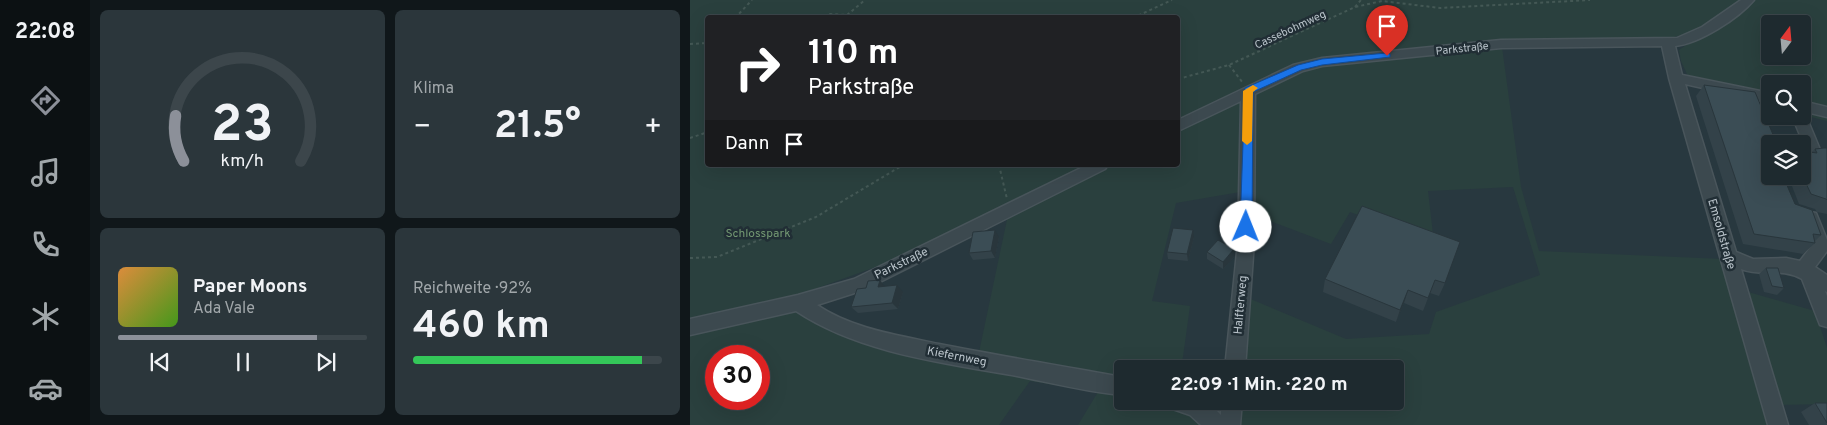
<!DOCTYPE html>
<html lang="de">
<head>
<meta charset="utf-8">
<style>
	:root { --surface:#1e2a2f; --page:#2b363b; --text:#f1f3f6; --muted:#a1a7aa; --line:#3c464b; --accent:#8c9099 }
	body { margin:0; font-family:Overpass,sans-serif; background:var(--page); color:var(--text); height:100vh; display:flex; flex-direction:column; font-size:19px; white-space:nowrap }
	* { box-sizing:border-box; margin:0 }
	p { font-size:16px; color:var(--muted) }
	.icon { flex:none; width:28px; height:28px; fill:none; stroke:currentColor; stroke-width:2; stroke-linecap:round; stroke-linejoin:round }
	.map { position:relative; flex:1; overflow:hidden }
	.side { display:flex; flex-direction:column; gap:10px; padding:10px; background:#10171a; width:600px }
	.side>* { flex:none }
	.hud { position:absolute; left:15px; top:15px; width:475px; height:152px; border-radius:5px; box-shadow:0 5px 20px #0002,0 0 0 1px var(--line); background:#202124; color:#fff; overflow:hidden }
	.needle { width:32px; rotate:16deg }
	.fabs { position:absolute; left:1071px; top:15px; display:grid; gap:10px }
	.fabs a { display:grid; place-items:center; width:50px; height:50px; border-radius:5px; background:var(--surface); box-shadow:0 5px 20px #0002,0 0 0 1px var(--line); font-size:25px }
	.speed { position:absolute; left:15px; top:345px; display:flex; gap:10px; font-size:25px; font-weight:700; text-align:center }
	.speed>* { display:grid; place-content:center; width:65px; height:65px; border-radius:50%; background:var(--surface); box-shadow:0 5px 20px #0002,0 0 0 1px var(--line); line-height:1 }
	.speed .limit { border:8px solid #d22; background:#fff; color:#111 }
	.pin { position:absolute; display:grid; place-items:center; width:42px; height:42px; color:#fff; margin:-51px -21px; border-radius:50% 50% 50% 0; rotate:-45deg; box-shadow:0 0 5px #0007 }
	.pin .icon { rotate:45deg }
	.me { position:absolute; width:55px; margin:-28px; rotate:1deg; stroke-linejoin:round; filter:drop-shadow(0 0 4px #0008) }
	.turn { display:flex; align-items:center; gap:18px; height:105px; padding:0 20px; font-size:22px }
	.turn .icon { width:65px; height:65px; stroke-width:2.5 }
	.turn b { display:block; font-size:35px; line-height:42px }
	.then { display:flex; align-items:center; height:48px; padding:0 20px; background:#0003; gap:10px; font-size:19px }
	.big { font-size:38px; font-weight:700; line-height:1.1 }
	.side .card { flex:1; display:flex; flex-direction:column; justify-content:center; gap:8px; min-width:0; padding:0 18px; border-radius:8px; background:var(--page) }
	.side .dial { align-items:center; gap:0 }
	.dial svg { height:130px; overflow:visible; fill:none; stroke:var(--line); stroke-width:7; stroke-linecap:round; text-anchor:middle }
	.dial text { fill:var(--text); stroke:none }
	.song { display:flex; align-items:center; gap:15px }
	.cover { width:60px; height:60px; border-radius:8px; background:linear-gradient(135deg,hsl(30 70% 55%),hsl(100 70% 35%)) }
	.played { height:5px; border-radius:2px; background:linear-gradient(90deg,var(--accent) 80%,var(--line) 80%) }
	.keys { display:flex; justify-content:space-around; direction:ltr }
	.heat { display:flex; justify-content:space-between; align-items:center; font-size:28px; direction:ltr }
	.charge { height:8px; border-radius:4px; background:linear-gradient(90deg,#34c759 92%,var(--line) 0) }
	.side .tiles { flex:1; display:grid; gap:10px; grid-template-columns:repeat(2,1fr) }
	.trip { position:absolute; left:424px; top:360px; width:290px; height:50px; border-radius:5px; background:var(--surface); box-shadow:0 5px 20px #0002,0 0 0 1px var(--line); font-weight:700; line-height:50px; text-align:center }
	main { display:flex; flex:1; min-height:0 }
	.menu { display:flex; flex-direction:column; width:90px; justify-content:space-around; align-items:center; background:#0c1113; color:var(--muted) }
	.menu .icon { width:35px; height:35px }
	.menu .on { color:var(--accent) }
	.menu b { font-size:22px; color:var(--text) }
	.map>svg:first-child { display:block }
	.green { fill:#2a403e; fill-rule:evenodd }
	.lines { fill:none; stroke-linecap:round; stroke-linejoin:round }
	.minor-casing { stroke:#49555b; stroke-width:3 }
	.path { stroke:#445855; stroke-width:2; stroke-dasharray:3 3; stroke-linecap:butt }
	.minor { fill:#3c494f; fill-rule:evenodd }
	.wall { fill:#334249 }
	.shaded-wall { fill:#29363c }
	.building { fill:#3b4d55; stroke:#29363c }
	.route { fill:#1a73e8; stroke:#114b97 }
	.slow { fill:#f59e0b }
	.labels { text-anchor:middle; stroke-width:5; stroke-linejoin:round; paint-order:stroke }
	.far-street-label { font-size:11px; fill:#b9c3ca; stroke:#212e35 }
	.park-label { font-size:12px; fill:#739872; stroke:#212e35 }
	.street-label { font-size:12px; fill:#b9c3ca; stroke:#212e35 }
</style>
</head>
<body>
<main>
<nav class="menu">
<b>22:08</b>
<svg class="icon on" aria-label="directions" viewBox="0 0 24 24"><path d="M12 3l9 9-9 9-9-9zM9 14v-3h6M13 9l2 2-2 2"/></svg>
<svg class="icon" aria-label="music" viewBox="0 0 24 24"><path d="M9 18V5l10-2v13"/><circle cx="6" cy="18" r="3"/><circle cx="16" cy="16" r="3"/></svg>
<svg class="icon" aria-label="phone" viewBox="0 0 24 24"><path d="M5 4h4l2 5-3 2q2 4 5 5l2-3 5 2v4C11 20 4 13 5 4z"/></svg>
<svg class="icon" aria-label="climate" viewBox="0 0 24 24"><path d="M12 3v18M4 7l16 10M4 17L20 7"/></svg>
<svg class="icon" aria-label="car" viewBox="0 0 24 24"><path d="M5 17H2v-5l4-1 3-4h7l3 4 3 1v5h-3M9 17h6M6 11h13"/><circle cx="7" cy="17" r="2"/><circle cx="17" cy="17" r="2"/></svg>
</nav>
<section class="side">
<div class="tiles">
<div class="card dial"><svg viewBox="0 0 100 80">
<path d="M14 69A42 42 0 1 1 86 69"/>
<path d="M14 69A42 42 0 0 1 9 41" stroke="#8c9099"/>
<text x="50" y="56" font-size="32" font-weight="700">23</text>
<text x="50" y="72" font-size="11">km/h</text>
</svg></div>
<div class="card"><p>Klima</p>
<div class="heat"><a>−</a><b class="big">21.5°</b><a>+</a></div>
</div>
<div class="card">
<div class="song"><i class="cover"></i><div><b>Paper Moons</b><p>Ada Vale</p></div></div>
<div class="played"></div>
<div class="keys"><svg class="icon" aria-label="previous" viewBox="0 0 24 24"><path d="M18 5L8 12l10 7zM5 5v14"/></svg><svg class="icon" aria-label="pause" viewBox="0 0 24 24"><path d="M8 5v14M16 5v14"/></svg><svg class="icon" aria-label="next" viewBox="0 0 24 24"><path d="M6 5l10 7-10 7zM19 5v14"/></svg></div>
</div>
<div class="card"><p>Reichweite · 92%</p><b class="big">460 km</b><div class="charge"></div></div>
</div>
</section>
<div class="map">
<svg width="1137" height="425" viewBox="0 0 1137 425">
	<rect width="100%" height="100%" fill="#28383f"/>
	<!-- green -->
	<g class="green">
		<polygon points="0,0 1054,0 1012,30 976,39 659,56 604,64 488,121 488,18 18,18 18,165 397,165 191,265 108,295 0,319"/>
		<path d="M 1062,0 L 1137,0 L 1137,121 L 1113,115 L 1112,84 L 1080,84 L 1080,105 L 1001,83 L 991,61 L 989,50 ZM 1080,24 L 1112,24 L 1112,56 L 1080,56 Z"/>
		<path d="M 812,47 L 831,187 L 849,251 L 1033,259 L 1086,425 L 388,425 L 408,392 L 340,381 L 309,425 L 0,425 L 0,333 L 120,305 L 192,337 L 288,357 L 318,215 L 419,165 L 488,165 L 488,131 L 611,70 L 662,62 ZM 823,187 L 850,275 L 746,312 L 739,334 L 656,339 L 551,295 L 545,364 L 492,364 L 500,306 L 462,301 L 486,203 L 556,191 L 556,212 L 641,244 L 660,212 L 744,243 L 738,191 ZM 26,356 L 69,356 L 69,399 L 26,399 ZM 432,369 L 705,369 L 705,401 L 432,401 Z"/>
		<polygon points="1051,290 1125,311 1137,348 1137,404 1084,405"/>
	</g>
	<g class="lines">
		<defs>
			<g id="minor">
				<path d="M 1051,0 L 1064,0 C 1049,18 1009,44 985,46 L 992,75 L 1080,93 L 1080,103 L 995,84 L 1046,252 L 1063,259 L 1096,258 L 1110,261 L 1122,245 L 1112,218 L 1114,213 L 1120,212 L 1126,213 L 1137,240 L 1137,251 L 1125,267 L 1137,275 L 1137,292 L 1135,291 L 1137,296 L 1137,327 L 1130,325 L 1112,279 C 1091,267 1072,277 1051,269 L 1098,425 L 1078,425 L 979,78 L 972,46 L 811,48 L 632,66 L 613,71 L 565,94 L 564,242 L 555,369 L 535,369 L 548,242 L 551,101 L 488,131 L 488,120 L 603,65 L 632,58 L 811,40 L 987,38 L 1012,27 Z"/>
				<polygon points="1112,101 1137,107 1137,117 1112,111"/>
				<polygon points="1112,112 1116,116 1131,152 1129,156 1112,158 1112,148 1115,147 1102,116 1112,116"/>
				<path d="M 397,165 L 418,165 L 415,169 L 174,290 L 127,305 C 163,329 207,335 249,344 C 310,356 371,366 432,377 L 432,395 C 398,392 362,383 327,376 C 254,363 169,353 106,311 L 0,335 L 0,319 L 108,295 L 164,279 Z"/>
				<path d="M 477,401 L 552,401 L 550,425 L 511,425 L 500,415 L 480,408 ZM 531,408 L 531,415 L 526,410 Z"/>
			</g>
		</defs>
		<!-- minor casing -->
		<use href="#minor" class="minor-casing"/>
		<!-- path -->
		<g class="path">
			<polyline points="665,7 671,0"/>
			<polyline points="157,15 175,0"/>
			<polyline points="45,18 62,0"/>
			<polyline points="128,18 139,14 157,15"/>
			<polyline points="443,18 482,0"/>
			<polyline points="0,44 18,43"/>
			<polyline points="539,65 553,83"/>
			<polyline points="488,79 539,65 665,7 692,1 750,8 900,0"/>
			<polyline points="0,138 18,132"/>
			<polyline points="309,165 317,199"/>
			<polyline points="0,258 27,257 126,217 213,165"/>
		</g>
		<!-- minor -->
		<use href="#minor" class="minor"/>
	</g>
	<!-- wall -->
	<g class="wall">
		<polygon points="1014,85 1080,176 1105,204 1131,235 1125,241 1125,243 1113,254 1053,244 1006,96"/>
		<polygon points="1137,148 1137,214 1127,212 1125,209 1109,204 1098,176 1112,176 1112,151 1122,152 1125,149"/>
		<polygon points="672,206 755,283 749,296 740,293 733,311 714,303 706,322 633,292 635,279"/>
		<polygon points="309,237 305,258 283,260 279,253"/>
		<polygon points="504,237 498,261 478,259 477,252"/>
		<polygon points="517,252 545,256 533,269 517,259"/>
		<polygon points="1076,268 1094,288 1087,295 1074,292 1069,274"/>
		<polygon points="195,286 213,292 208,309 168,313 161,307 176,288"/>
		<polygon points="1125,403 1137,403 1137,425 1119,425 1111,412"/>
	</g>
	<!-- shaded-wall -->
	<g class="shaded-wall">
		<polygon points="305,230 309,237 305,258 301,251"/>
		<polygon points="503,230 504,237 498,261 497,254"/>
		<polygon points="544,249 545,256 533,269 533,262"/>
		<polygon points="190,280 195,287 188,287"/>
		<polygon points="207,285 213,292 208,309 202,303"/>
		<polygon points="718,290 714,303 706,322 710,310"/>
	</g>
	<!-- building -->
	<g class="building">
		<polygon points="1014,85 1065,92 1087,144 1080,144 1080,176 1093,176 1105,204 1122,210 1131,235 1123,234 1125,243 1064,234"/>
		<polygon points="1134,148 1137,148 1137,200 1136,199 1121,194 1112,175 1112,151 1127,153 1125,149"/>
		<polygon points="672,206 770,242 755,283 745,280 738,298 718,290 710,310 635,279"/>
		<polygon points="483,228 503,230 497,254 477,252"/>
		<polygon points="305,230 301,251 279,253 283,232"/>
		<polygon points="528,240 544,249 533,262 517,252"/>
		<polygon points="1076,268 1088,268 1094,288 1082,286"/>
		<polygon points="190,280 188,287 207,285 202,303 161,307 167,289 176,288 178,281"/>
		<polygon points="1125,403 1137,403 1137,423"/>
	</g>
	<!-- route -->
	<polygon class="route" points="697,53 700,54 700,57 632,65 611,70 563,92 562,227 560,230 552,230 550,227 555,88 608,65 632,59"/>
	<!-- slow -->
	<polygon class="slow" points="563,85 568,88 563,92 562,141 557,145 552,141 553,91"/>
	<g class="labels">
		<!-- far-street labels -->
		<g class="far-street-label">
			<text transform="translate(600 29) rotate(-25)" y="4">Cassebohmweg</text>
			<text transform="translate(772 48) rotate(-6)" y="4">Parkstraße</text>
		</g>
		<!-- park labels -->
		<g class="park-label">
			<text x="68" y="237">Schlosspark</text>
		</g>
		<!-- street labels -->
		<g class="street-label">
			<text transform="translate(1032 234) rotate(74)" y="4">Emsoldstraße</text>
			<text transform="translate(211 263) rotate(-26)" y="4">Parkstraße</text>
			<text transform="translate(550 305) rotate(-85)" y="4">Halfterweg</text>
			<text transform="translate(267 356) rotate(11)" y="4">Kiefernweg</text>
		</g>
	</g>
</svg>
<div class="fabs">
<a><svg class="needle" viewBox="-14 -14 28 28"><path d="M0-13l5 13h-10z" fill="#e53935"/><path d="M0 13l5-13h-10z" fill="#a1a7aa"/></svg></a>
<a><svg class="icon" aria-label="search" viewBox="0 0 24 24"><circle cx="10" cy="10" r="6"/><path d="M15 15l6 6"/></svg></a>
<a><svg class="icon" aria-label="layers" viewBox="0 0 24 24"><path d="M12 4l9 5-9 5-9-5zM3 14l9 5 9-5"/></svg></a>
</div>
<div class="speed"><div class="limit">30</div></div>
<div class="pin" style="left:697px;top:56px;background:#d93025"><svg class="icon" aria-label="arrive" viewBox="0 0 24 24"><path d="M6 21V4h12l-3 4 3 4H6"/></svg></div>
<svg class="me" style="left:556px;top:227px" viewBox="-20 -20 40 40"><circle r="19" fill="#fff"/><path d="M0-13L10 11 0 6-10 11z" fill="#1a73e8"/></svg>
<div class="trip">22:09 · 1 Min. · 220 m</div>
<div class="hud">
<div class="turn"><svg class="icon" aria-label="right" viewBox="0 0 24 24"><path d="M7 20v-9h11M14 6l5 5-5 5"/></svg><div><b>110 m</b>Parkstraße</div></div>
<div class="then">Dann<svg class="icon" aria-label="arrive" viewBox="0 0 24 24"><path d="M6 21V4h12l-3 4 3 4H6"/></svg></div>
</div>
</div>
</main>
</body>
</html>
